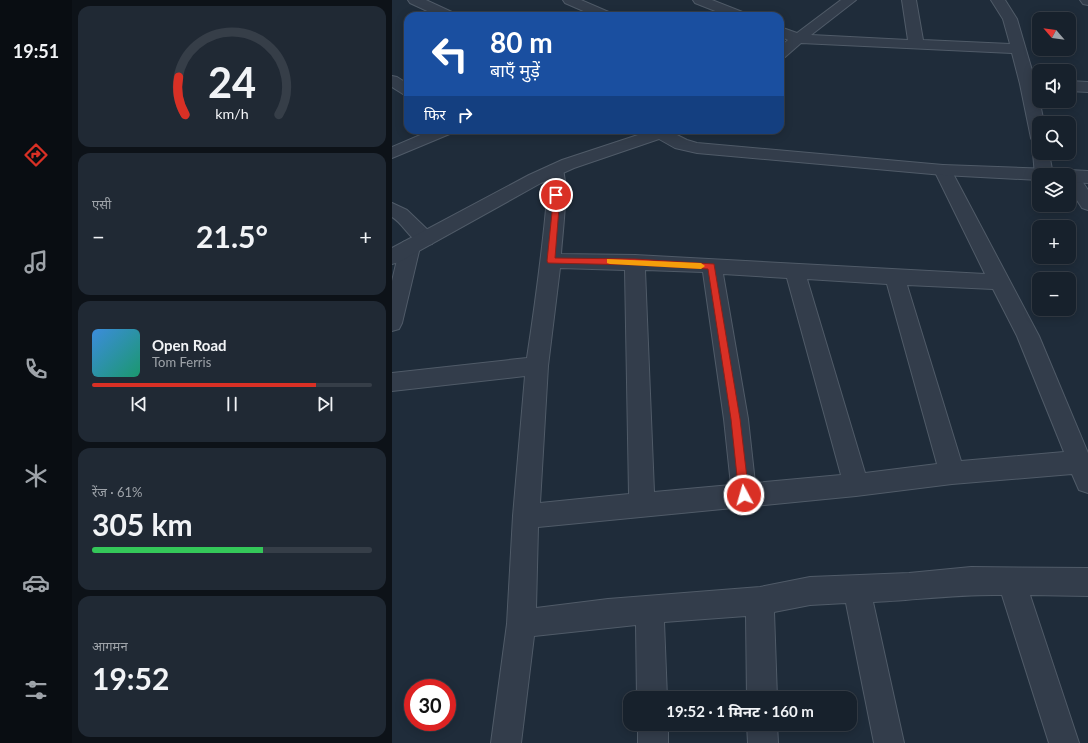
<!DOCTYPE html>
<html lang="hi">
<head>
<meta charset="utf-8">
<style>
	:root { --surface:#17212c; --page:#202934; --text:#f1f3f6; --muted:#9ea3a9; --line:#363e48; --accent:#d93025 }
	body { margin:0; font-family:Lato,"Noto Sans Devanagari",sans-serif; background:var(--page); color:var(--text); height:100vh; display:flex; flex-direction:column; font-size:15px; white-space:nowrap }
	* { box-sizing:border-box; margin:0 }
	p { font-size:13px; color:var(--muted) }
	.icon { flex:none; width:22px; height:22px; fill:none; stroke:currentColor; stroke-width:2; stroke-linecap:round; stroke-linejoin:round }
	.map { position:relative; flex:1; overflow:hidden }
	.sheet { display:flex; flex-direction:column; gap:6px; padding:6px; background:#0d1218; width:320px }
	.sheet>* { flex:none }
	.banner { position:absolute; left:12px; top:12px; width:380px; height:122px; border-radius:12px; box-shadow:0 2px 10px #0003,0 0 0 1px var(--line); background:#1a4fa0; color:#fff; overflow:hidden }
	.needle { width:26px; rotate:298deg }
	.buttons { position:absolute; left:640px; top:12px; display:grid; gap:8px }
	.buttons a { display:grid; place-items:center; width:44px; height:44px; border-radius:8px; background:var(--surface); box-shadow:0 2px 10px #0003,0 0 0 1px var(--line); font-size:20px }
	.speed { position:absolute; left:12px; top:679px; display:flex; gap:8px; font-size:20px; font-weight:700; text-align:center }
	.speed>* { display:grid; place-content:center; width:52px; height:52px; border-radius:50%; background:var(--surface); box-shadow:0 2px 10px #0003,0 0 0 1px var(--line); line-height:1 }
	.speed .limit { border:6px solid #d22; background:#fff; color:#111 }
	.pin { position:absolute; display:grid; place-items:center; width:34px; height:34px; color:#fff; margin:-17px; border:2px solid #fff; border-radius:50%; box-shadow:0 1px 4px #0007 }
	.me { position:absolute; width:44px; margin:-22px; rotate:354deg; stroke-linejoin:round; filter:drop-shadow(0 0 3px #0008) }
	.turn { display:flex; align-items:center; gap:14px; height:84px; padding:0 20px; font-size:18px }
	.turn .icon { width:52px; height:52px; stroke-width:2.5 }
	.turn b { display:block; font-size:28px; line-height:34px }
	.then { display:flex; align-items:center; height:38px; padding:0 20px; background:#0003; gap:8px; font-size:15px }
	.big { font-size:30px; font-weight:700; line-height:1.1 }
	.sheet .tile { flex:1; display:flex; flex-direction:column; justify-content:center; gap:6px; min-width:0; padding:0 14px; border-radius:12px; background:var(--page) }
	.sheet .dial { align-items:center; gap:0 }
	.dial svg { height:104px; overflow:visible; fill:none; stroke:var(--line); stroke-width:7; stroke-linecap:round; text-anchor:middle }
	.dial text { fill:var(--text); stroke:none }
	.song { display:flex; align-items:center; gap:12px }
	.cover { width:48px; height:48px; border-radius:6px; background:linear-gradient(135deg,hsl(210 70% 55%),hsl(160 70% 35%)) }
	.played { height:4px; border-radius:2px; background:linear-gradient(90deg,var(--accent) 80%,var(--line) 80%) }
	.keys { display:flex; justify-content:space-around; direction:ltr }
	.heat { display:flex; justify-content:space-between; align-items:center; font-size:22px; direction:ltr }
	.charge { height:6px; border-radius:3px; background:linear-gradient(90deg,#34c759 61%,var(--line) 0) }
	.trip { position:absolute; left:231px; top:691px; width:234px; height:40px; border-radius:12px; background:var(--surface); box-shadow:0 2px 10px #0003,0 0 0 1px var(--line); font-weight:700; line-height:40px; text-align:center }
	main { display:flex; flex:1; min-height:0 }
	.dock { display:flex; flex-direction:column; width:72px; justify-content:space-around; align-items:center; background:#090d12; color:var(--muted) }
	.dock .icon { width:28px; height:28px }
	.dock .current { color:var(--accent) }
	.dock b { font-size:18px; color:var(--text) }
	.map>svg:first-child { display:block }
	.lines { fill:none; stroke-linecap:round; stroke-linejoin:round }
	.minor-casing { stroke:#505b68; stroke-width:2 }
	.tertiary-casing { stroke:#505b68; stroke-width:2 }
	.minor { fill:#333d4b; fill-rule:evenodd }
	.tertiary { fill:#333d4b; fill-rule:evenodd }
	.route { fill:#d93025; stroke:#8d1f18 }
	.slow { fill:#f59e0b }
</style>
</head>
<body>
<main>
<nav class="dock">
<b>19:51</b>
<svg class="icon current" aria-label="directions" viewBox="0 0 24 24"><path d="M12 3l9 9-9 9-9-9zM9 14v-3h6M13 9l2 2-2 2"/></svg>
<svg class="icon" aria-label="music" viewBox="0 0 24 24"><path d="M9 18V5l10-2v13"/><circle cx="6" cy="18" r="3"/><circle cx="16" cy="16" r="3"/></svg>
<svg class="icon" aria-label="phone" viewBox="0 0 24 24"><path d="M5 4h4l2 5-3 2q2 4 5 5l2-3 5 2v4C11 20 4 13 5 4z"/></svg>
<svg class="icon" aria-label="climate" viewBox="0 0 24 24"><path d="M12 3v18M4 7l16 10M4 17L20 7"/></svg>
<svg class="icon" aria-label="car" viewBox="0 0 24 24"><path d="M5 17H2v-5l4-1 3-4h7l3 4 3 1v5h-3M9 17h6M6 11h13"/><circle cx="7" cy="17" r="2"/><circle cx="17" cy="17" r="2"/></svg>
<svg class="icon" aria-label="filters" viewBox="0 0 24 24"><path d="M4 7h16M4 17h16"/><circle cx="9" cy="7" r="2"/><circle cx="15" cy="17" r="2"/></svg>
</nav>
<section class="sheet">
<div class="tile dial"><svg viewBox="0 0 100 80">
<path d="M14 69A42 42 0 1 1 86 69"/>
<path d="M14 69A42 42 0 0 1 9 40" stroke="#d93025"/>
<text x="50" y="56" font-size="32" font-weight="700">24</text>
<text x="50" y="72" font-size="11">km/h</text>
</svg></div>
<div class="tile"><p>एसी</p>
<div class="heat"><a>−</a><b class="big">21.5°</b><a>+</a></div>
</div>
<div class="tile">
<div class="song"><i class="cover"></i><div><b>Open Road</b><p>Tom Ferris</p></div></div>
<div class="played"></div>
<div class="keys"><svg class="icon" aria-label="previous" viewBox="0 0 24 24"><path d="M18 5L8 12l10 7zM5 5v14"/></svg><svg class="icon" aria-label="pause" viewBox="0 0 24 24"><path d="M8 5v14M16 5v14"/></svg><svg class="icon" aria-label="next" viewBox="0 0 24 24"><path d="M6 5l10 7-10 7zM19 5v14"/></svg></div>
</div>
<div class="tile"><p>रेंज · 61%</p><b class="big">305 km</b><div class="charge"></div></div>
<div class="tile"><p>आगमन</p><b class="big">19:52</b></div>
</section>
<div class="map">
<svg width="696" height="743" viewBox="0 0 696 743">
	<rect width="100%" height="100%" fill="#1f2c3a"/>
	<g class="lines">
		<defs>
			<g id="minor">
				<polygon points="16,0 34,0 62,13 64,16 46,16 18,3"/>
				<polygon points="171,0 189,0 219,13 221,16 203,16 173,3"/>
				<polygon points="301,0 320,0 353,13 355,16 336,16 303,3"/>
				<polygon points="449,0 464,0 419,35 516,40 510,0 524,0 531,40 618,44 611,19 599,0 613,0 625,19 644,84 652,123 647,123 647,143 641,142 639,138 628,84 620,53 409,43 393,57 388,58 388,47 396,40 388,36 388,27 405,33"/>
				<polygon points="688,0 696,0 696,5 691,4"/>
				<polygon points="0,76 5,77 16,84 16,96 11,94 0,87"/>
				<polygon points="677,81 696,82 696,92 677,91"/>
				<polygon points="40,130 62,130 60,133 0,158 0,147"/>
				<polygon points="647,148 647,153 657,153 661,175 647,175 647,179 643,175 641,153 643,149"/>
				<path d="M 163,165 L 169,166 C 178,179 170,236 169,254 L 243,255 L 593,274 L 542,170 L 545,166 L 551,165 L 557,166 L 647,336 L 696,453 L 696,493 L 687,490 L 680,474 L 560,484 L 464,496 L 146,527 L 144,608 L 216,599 L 368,587 L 418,577 L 517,573 L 579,567 L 696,568 L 696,596 L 638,595 L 687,743 L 657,743 L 610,595 C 567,594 524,600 481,602 L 512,743 L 482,743 L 454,603 L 418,605 L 382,612 L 385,698 L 355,698 L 354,616 L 272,622 L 275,698 L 245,698 L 244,625 L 142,636 L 129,743 L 99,743 L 115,624 L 121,516 L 133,376 L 0,391 L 0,373 L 135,358 C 143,305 150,253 155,199 C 156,189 151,175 157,166 ZM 168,268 L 233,270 L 237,494 L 148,503 L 156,366 ZM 253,270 L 311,272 L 332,419 L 339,485 L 262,492 ZM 331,274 L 395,278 L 449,475 L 363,483 L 356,419 ZM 415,279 L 495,284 L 545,464 L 473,473 ZM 515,285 L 601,289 L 625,336 L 672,452 L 569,461 Z"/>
				<polygon points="678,170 684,172 696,190 696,210 690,208 677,188 677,175 670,175 672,172"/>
				<path d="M 0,203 L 15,210 L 40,234 L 42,239 L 40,244 C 21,249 14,225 0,217 Z"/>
				<polygon points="18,240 25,242 28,247 10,323 7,329 0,331 0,281 8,247 11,242"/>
				<rect x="246" y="724" width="30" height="19"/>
				<polygon points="355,724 385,724 386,743 356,743"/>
			</g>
			<g id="tertiary">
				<polygon points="261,130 275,130 295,140 305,143 551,165 660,169 666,171 669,175 647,175 647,180 551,175 305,153 283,148 267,139 182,168 149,183 7,262 0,264 0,248 137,175 170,160"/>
				<polygon points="677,170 696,171 696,183 677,182 677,175 669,175 671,172"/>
			</g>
		</defs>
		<!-- minor casing -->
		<use href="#minor" class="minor-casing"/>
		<!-- tertiary casing -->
		<use href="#tertiary" class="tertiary-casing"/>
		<!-- minor -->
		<use href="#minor" class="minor"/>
		<!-- tertiary -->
		<use href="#tertiary" class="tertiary"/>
	</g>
	<!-- route -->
	<polygon class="route" points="162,193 164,193 168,195 163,258 243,259 322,264 348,419 357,495 356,498 352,499 349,498 347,495 339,419 316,269 243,265 156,263 155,261"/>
	<!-- slow -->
	<polygon class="slow" points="215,259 309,263 313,266 309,269 218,264 215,263"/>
</svg>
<div class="buttons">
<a><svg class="needle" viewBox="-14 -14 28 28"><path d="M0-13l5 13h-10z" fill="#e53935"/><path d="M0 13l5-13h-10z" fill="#9ea3a9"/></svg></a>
<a><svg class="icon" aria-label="sound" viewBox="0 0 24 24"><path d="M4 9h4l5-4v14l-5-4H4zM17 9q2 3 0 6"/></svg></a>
<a><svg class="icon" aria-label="search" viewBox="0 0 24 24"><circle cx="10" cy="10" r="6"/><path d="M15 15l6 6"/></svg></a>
<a><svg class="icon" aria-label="layers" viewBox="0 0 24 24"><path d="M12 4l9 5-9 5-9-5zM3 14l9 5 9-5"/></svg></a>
<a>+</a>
<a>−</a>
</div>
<div class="speed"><div class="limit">30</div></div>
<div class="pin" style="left:164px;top:195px;background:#d93025"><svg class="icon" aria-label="arrive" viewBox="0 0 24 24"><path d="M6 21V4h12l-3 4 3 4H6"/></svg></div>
<svg class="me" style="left:352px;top:495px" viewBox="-20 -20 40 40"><circle r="17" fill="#d93025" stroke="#fff" stroke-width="3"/><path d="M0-11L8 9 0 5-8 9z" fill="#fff"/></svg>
<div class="trip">19:52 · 1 मिनट · 160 m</div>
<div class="banner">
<div class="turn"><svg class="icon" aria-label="left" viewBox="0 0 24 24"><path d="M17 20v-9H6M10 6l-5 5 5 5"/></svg><div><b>80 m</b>बाएँ मुड़ें</div></div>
<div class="then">फिर<svg class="icon" aria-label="right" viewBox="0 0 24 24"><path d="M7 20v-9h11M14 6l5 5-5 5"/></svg></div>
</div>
</div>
</main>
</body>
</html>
